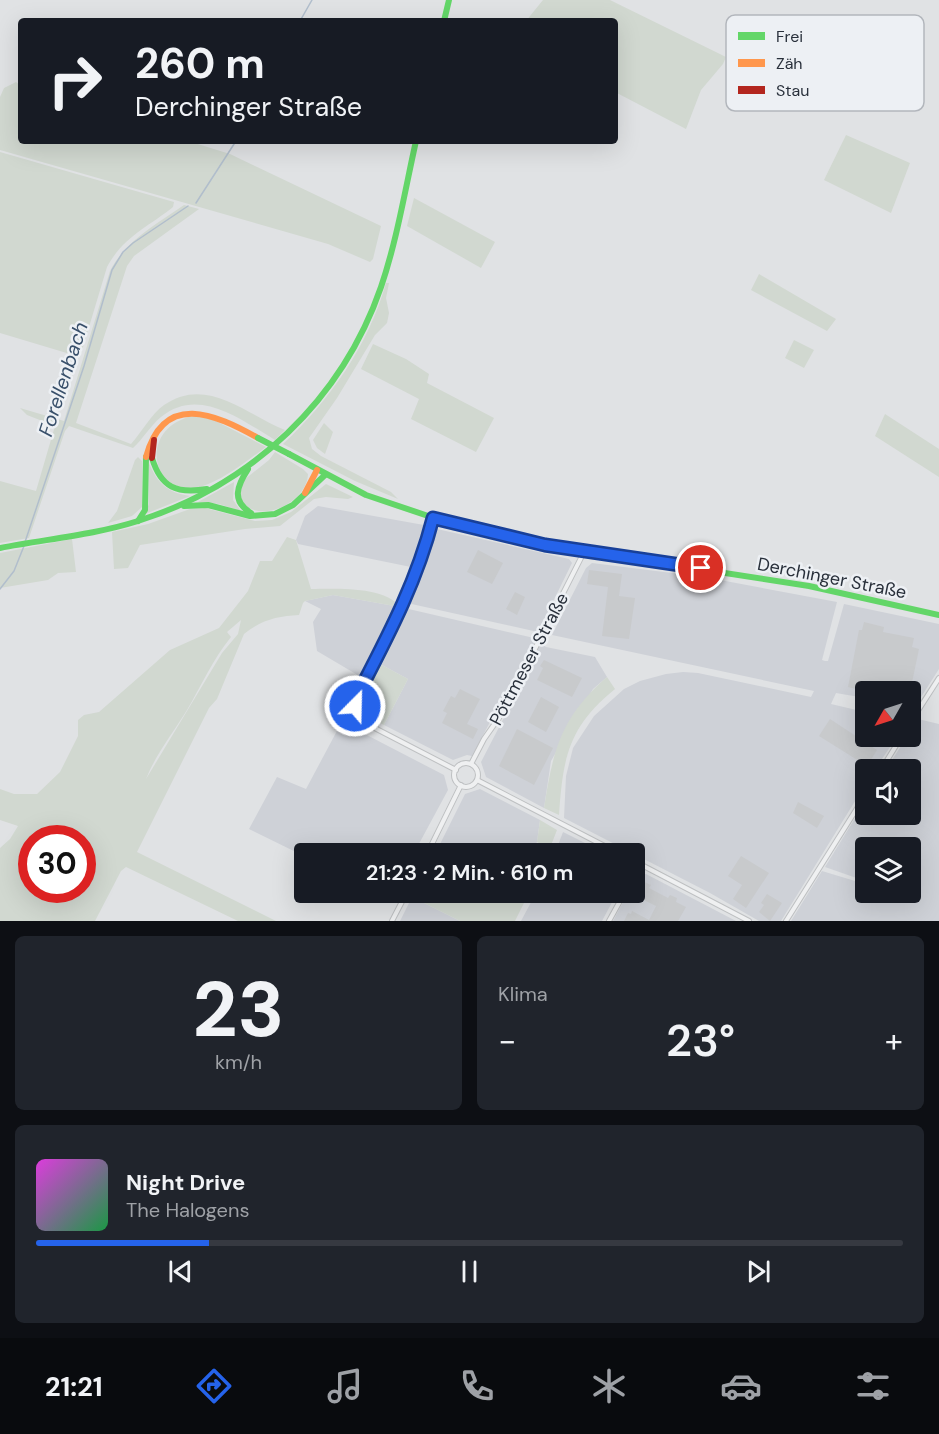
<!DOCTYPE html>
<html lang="de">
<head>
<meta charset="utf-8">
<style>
	:root { --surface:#171b24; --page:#20242c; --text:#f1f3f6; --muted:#9ea1a6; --line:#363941; --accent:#2563eb }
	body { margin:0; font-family:"DM Sans",sans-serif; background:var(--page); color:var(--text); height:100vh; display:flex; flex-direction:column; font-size:22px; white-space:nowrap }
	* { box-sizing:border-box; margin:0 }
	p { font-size:20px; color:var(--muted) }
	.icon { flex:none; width:33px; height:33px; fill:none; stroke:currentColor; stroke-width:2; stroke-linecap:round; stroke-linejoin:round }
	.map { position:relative; height:921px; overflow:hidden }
	.drawer { display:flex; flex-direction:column; gap:15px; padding:15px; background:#0d0f14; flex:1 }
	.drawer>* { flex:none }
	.top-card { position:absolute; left:18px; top:18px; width:600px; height:126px; border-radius:6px; box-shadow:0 6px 24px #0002; background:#171b24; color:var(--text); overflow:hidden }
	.needle { width:39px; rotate:231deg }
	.buttons { position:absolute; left:855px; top:681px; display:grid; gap:12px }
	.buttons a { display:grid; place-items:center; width:66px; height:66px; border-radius:6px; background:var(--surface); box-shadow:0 6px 24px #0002; font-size:30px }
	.speed { position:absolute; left:18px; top:825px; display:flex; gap:12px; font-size:30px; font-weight:700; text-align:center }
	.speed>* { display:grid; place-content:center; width:78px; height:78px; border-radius:50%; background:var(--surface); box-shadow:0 6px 24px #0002; line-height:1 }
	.speed .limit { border:9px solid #d22; background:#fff; color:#111 }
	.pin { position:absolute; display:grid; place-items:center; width:51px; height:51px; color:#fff; margin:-26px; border:3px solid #fff; border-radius:50%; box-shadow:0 2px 6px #0007 }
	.me { position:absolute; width:66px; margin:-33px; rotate:23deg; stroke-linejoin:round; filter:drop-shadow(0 0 4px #0008) }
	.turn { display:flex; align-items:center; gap:21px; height:126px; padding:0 18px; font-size:27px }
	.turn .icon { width:78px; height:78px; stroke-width:2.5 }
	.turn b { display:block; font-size:42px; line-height:51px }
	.big { font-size:45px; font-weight:600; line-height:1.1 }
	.drawer .widget { flex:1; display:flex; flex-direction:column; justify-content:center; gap:9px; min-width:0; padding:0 21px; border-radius:9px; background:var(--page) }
	.drawer .dial { align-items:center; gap:0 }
	.dial b { font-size:78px; line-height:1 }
	.song { display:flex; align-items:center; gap:18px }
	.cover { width:72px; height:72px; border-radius:9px; background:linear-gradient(135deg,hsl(300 70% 55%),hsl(140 70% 35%)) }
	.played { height:6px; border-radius:3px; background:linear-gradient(90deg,var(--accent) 20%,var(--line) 20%) }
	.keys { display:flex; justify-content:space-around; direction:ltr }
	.heat { display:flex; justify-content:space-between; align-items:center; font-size:33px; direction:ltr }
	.drawer .tiles { flex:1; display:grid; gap:15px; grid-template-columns:1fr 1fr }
	.widget:last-child { grid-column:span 2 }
	.trip { position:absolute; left:294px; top:843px; width:351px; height:60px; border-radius:6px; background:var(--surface); box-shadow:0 6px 24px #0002; font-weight:600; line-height:60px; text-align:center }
	.dock { display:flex; height:96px; justify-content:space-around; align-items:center; background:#090b0e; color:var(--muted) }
	.dock .icon { width:42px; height:42px }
	.dock .current { color:var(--accent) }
	.dock b { font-size:27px; color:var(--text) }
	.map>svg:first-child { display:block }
	.built { fill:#ced1d7 }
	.green { fill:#d1d8d0; fill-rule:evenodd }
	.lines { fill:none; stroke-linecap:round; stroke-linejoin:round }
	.stream { stroke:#b1becc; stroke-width:1.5 }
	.building { fill:#c8cacc }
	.street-casing { stroke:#bec0c2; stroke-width:6 }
	.street { stroke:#eff0f1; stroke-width:4 }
	.fast { stroke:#63d668; stroke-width:6 }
	.slow { stroke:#ff974d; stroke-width:6 }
	.jam { stroke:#b3261e; stroke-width:6 }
	.fast-bridge { stroke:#63d668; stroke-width:6 }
	.route-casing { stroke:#184099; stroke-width:15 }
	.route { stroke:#2563eb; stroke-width:10 }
	.labels { text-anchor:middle; stroke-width:5; stroke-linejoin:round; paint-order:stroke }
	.street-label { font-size:18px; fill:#29303b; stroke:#edf0f4 }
	.water-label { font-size:20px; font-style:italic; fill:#384f6a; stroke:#edf0f4 }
	.key { fill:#edf0f4; stroke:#b2b6bc; stroke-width:1.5 }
	.key-label { font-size:16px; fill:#29303b }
</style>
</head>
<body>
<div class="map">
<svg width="939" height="921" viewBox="0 0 939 921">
	<rect width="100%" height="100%" fill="#e0e2e4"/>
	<!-- built -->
	<g class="built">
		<polygon points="318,506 424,525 411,567 298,544 296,540 305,516"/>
		<polygon points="437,529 569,559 572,563 538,632 407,603"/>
		<polygon points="592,563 704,577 837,602 822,660 825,661 828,661 844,604 939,624 939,669 914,708 911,708 910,692 866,692 865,698 836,693 831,704 865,712 866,736 897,737 875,769 866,770 865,785 781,921 759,921 710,893 564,818 566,776 573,748 594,716 624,689 640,681 666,674 683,672 698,673 811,697 814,691 552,635 586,568"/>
		<polygon points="333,595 400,607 534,638 546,647 595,657 607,677 593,689 551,761 544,808 486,777 481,762 525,677 516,673 472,756 467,755 453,760 384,725 408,679 380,664 389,645 381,641 361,677 317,651 313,622 321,609 305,601"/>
		<polygon points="918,719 939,724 939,921 791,921 822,871 865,884 866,892 893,893 908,897 920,861 911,886 910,848 866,848 865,881 825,867 865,802 866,814 910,814 910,770 886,769 907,737 910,736 911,731"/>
		<polygon points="338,729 356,737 359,731 444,775 448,790 414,853 304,854 304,856 249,829 277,777 306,789"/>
		<polygon points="480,789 540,820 537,842 530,853 435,854 465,794"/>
		<polygon points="563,832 605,853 555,853"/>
		<polygon points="646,874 736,921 613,921 628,893 634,892 635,881 638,875"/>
		<polygon points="536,893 536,892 617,893 602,921 521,921"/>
		<polygon points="412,897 460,921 400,921"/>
	</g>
	<!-- green -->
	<g class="green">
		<polygon points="543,0 610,0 726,57 723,64 701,90 686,129 615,92 615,21 526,21"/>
		<polygon points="16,82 21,86 21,141 188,141 230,154 381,226 373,259 370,262 328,244 0,150 0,97 4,88"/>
		<polygon points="846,135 910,163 891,213 824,180"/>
		<path d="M 0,152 L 174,202 L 173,207 C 148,227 123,237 107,267 L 80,357 L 0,333 Z"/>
		<polygon points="414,198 495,242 481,268 407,226"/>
		<path d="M 184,205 L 199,209 L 134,256 L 127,266 L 76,423 L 131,444 C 142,432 151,414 164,405 C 207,375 247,415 285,430 L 275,440 C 241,420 199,386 161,417 C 150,426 143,439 133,448 L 69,426 L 65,431 L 29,538 L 0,543 L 0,481 L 36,491 L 55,426 L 27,415 L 20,408 L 64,421 L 110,271 C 126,240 157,224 184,205 Z"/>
		<polygon points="759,274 836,319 827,331 751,290"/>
		<path d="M 386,283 L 389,283 L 386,298 L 389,313 L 387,323 L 375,335 L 337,398 L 309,438 L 312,449 L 321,456 L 391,492 L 398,499 L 355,481 L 283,444 C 330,400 368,346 386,283 Z"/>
		<polygon points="794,340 814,350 804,368 785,358"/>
		<polygon points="373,344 406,359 429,374 427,383 494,418 476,452 411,419 419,399 361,369"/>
		<polygon points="885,414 939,449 939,477 875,436"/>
		<path d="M 193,416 L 210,418 L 266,447 C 248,460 216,486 194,488 C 149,492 140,427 193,416 Z"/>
		<polygon points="324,423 333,432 325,454 317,448 313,440"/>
		<path d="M 275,452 L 303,469 L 308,474 C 307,505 251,529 238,494 L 245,479 L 269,460 Z"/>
		<polygon points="138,457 142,461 142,507 132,516 108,523 117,511 135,460"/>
		<path d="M 149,463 C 157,483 168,493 190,496 L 145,514 L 149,504 Z"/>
		<polygon points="234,482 233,500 241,511 219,504 198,502"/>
		<polygon points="326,484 353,497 348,499 326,497 314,499 280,526 245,529 140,545 128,568 114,569 112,532 148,524 190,509 205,508 255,521 272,520 291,512"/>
		<path d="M 287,537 L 296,540 L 311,589 C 335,589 385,586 400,607 L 333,595 L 305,601 L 303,603 L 299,615 C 278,616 261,620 244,634 L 217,699 L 209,708 L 137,852 L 276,921 L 238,921 L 126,867 L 121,871 L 95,921 L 0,921 L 0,848 L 10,839 L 18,826 L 0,820 L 0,789 L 14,794 L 37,794 L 60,772 L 78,736 L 78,720 L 84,715 L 99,712 L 170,650 L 219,628 L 248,591 L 260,561 L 272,561 ZM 241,620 L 238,634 L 222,653 L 146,779 C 156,754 173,733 187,710 C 201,686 213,659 231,637 L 227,632 ZM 32,838 L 82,838 L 82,890 L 32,890 Z"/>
		<polygon points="72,539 76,572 58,573 48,580 0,588 0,553"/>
		<path d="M 380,664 L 408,679 L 384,725 C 349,706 367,694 380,664 Z"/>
		<path d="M 607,677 L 615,689 C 568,727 563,758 559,815 L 544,808 C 553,750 561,717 607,677 Z"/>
		<polygon points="540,820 557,830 548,853 533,853 539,843 537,842"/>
		<polygon points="415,892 502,893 510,897 513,893 529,893 515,921 460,921 412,897"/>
	</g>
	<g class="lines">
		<!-- stream -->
		<g class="stream">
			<polyline points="300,21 312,0"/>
			<polyline points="196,203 236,141"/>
			<polyline points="25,542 84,366 112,270 123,252 133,243 188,206"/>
			<polyline points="0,589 14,571 24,546"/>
		</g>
	</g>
	<!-- building -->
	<g class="building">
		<polygon points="478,550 503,563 492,584 467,572"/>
		<polygon points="589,570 622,574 619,596 635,598 629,639 602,636 608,587 587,584"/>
		<polygon points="515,592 525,597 517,615 506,609"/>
		<polygon points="864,622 884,627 883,632 914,638 912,647 919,649 910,692 868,692 848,687 859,630 862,630"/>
		<polygon points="544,660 582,678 572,697 537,680 543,668 540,666"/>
		<polygon points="460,689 480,699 467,724 478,729 473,739 442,723 447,713 443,711 451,696 455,698"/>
		<polygon points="541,697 559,707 546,732 528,722"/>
		<polygon points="830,719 877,750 867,766 819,736"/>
		<polygon points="517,729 553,748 534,785 499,766"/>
		<polygon points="798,802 824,816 817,828 793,813"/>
		<polygon points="741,856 769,873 746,908 733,899 742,885 728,876"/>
		<polygon points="642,881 651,885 649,888 668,898 670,895 677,898 676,902 686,907 678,921 624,921 628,913 631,914 632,911 649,920 656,906 634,895"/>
		<polygon points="767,894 782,903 770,921 759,912 764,905 761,903"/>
	</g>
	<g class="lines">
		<defs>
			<g id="street">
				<path d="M 433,518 C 416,583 390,633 359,692 C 353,705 354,713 365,723 L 456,770"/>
				<polyline points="910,723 939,678"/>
				<circle cx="466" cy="775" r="12"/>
				<polyline points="471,764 484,739 503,712 584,552"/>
				<polyline points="881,770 902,736"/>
				<polyline points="477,780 620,854"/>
				<polyline points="427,854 461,785"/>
				<polyline points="634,861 749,921"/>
				<polyline points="634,876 641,864"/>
				<polyline points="392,921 407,892"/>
				<polyline points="609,921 625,892"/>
				<polyline points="786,921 866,794"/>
			</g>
		</defs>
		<!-- street casing -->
		<use href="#street" class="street-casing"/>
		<!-- street -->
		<use href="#street" class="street"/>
		<!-- fast -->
		<g class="fast">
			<polyline points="444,21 449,0"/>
			<polyline points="289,454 366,495 443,521 556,547 809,586 939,615"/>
			<path d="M 152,458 C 161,488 177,494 207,489"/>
			<path d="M 248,469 C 237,486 231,501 251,513"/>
			<polyline points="184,506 208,505 250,516 275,514 293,505 325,475"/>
			<polyline points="138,521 145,510 146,457"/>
			<path d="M 0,548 C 46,539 94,535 138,521 C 252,485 342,400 381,287 C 397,240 405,190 416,141"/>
		</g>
		<!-- slow -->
		<g class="slow">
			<path d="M 146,457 C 164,391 215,414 258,438"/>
			<polyline points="305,493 317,470"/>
		</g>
		<!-- jam -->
		<polyline class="jam" points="152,458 154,440"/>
		<!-- fast-bridge -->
		<polyline class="fast-bridge" points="258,438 289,454"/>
	</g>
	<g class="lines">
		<defs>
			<path id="route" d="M 355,706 L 359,692 C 389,634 417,581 433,518 L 545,545 L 701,568"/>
		</defs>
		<!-- route casing -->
		<use href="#route" class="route-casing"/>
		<!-- route -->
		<use href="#route" class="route"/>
	</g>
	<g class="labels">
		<!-- street labels -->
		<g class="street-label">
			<text transform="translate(832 578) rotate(11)" y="6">Derchinger Straße</text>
			<text transform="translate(529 659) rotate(-62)" y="6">Pöttmeser Straße</text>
		</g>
		<!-- water labels -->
		<g class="water-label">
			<text transform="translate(63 379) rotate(-72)" y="7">Forellenbach</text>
		</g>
	</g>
	<!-- legend -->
	<rect x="726" y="15" width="198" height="96" rx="9" class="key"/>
	<rect x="738" y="32" width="27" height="8" fill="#63d668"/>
	<rect x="738" y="59" width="27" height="8" fill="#ff974d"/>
	<rect x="738" y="86" width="27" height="8" fill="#b3261e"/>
	<g class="key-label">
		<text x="776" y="42">Frei</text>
		<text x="776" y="69">Zäh</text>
		<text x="776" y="96">Stau</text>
	</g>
</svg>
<div class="buttons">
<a><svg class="needle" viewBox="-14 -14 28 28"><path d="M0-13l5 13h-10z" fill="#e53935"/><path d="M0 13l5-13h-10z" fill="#9ea1a6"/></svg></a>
<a><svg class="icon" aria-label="sound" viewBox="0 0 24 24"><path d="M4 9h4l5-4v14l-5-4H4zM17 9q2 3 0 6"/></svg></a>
<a><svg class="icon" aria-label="layers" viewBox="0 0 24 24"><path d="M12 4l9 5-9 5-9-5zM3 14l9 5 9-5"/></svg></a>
</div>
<div class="speed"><div class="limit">30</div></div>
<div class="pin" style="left:701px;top:568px;background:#d93025"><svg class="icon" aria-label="arrive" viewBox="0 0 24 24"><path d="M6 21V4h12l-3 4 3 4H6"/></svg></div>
<svg class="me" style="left:355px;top:706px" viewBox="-20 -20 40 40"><circle r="17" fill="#2563eb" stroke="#fff" stroke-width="3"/><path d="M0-11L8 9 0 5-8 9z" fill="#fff"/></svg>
<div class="trip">21:23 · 2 Min. · 610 m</div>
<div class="top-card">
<div class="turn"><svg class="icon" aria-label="right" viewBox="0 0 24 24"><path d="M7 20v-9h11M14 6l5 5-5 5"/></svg><div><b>260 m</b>Derchinger Straße</div></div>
</div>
</div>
<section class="drawer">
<div class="tiles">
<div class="widget dial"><b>23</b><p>km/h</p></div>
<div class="widget"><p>Klima</p>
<div class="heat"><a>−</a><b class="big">23°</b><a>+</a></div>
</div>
<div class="widget">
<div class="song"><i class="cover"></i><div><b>Night Drive</b><p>The Halogens</p></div></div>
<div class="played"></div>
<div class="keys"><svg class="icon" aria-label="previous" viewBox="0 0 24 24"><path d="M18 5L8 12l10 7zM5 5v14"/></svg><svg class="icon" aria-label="pause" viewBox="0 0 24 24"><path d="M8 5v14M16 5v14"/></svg><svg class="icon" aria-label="next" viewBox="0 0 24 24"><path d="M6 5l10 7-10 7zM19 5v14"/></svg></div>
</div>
</div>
</section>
<nav class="dock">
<b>21:21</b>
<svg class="icon current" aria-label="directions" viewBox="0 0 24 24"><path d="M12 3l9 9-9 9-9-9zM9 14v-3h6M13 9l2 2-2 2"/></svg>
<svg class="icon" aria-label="music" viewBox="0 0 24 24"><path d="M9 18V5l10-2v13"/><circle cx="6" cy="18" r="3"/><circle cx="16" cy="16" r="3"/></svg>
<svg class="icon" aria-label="phone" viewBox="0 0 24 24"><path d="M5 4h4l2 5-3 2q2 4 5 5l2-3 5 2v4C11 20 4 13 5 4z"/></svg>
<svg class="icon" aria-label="climate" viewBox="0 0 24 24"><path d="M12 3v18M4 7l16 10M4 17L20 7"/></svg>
<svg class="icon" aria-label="car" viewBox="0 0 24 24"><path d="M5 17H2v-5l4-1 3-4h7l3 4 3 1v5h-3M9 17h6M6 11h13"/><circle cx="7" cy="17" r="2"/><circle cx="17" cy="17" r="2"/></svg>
<svg class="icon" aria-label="filters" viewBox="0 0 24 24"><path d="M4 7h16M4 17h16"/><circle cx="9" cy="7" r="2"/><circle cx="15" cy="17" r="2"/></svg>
</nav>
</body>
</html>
